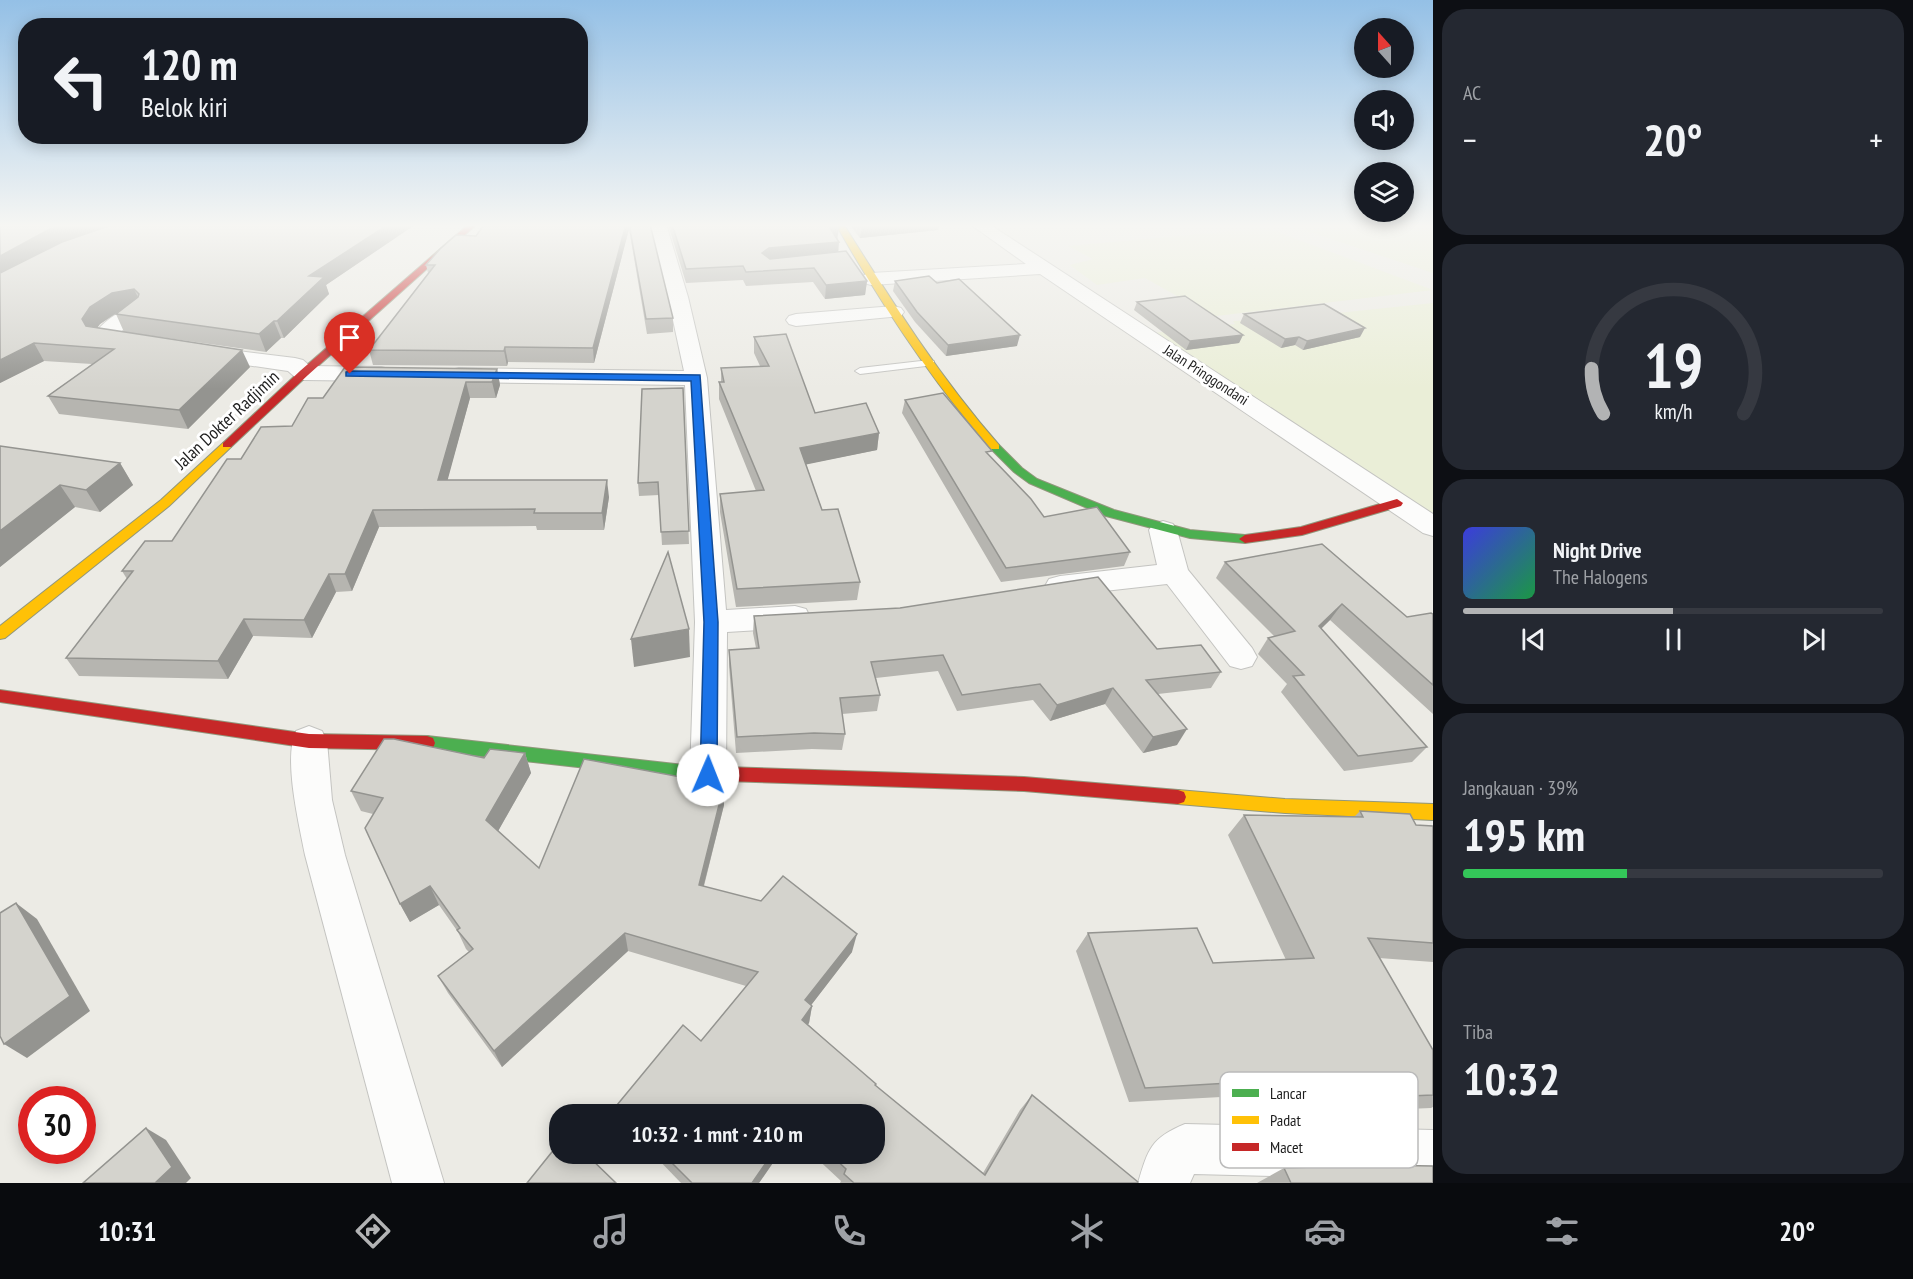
<!DOCTYPE html>
<html lang="id">
<head>
<meta charset="utf-8">
<style>
	:root { --surface:#171b24; --page:#242831; --text:#f1f3f6; --muted:#9ea1a6; --line:#363941; --accent:#b2b3b4 }
	body { margin:0; font-family:"PT Sans Narrow",sans-serif; background:var(--page); color:var(--text); height:100vh; display:flex; flex-direction:column; font-size:22px; white-space:nowrap }
	* { box-sizing:border-box; margin:0 }
	p { font-size:20px; color:var(--muted) }
	.icon { flex:none; width:33px; height:33px; fill:none; stroke:currentColor; stroke-width:2; stroke-linecap:round; stroke-linejoin:round }
	.map { position:relative; flex:1; overflow:hidden }
	.side { display:flex; flex-direction:column; gap:9px; padding:9px; background:#0d0f14; width:480px }
	.side>* { flex:none }
	.guide { position:absolute; left:18px; top:18px; width:570px; height:126px; border-radius:24px; box-shadow:0 3px 15px #0003; background:#171b24; color:var(--text); overflow:hidden }
	.needle { width:39px; rotate:339deg }
	.controls { position:absolute; left:1354px; top:18px; display:grid; gap:12px }
	.controls a { display:grid; place-items:center; width:60px; height:60px; border-radius:50%; background:var(--surface); box-shadow:0 3px 15px #0003; font-size:30px }
	.speed { position:absolute; left:18px; top:1086px; display:flex; gap:12px; font-size:30px; font-weight:700; text-align:center }
	.speed>* { display:grid; place-content:center; width:78px; height:78px; border-radius:50%; background:var(--surface); box-shadow:0 3px 15px #0003; line-height:1 }
	.speed .limit { border:9px solid #d22; background:#fff; color:#111 }
	.pin { position:absolute; display:grid; place-items:center; width:51px; height:51px; color:#fff; margin:-62px -26px; border-radius:50% 50% 50% 0; rotate:-45deg; box-shadow:0 0 6px #0007 }
	.pin .icon { rotate:45deg }
	.me { position:absolute; width:66px; margin:-33px; rotate:1deg; stroke-linejoin:round; filter:drop-shadow(0 0 4px #0008) }
	.turn { display:flex; align-items:center; gap:21px; height:126px; padding:0 24px; font-size:27px }
	.turn .icon { width:78px; height:78px; stroke-width:2.5 }
	.turn b { display:block; font-size:42px; line-height:51px }
	.big { font-size:45px; font-weight:700; line-height:1.1 }
	.side .tile { flex:1; display:flex; flex-direction:column; justify-content:center; gap:9px; min-width:0; padding:0 21px; border-radius:24px; background:var(--page) }
	.side .dial { align-items:center; gap:0 }
	.dial svg { height:156px; overflow:visible; fill:none; stroke:var(--line); stroke-width:7; stroke-linecap:round; text-anchor:middle }
	.dial text { fill:var(--text); stroke:none }
	.song { display:flex; align-items:center; gap:18px }
	.cover { width:72px; height:72px; border-radius:9px; background:linear-gradient(135deg,hsl(240 70% 55%),hsl(140 70% 35%)) }
	.played { height:6px; border-radius:3px; background:linear-gradient(90deg,var(--accent) 50%,var(--line) 50%) }
	.keys { display:flex; justify-content:space-around; direction:ltr }
	.heat { display:flex; justify-content:space-between; align-items:center; font-size:33px; direction:ltr }
	.charge { height:9px; border-radius:4px; background:linear-gradient(90deg,#34c759 39%,var(--line) 0) }
	.trip { position:absolute; left:549px; top:1104px; width:336px; height:60px; border-radius:24px; background:var(--surface); box-shadow:0 3px 15px #0003; font-weight:700; line-height:60px; text-align:center }
	.dock { display:flex; height:96px; justify-content:space-around; align-items:center; background:#090b0e; color:var(--muted) }
	.dock .icon { width:42px; height:42px }
	.dock .current { color:var(--accent) }
	.dock b { font-size:27px; color:var(--text) }
	main { display:flex; flex:1; min-height:0 }
	.map>svg:first-child { display:block }
	.farmland { fill:#eaeed7 }
	.lines { fill:none; stroke-linecap:round; stroke-linejoin:round }
	.lane-casing { stroke:#c4c4c1; stroke-width:2 }
	.street-casing { stroke:#c4c4c1; stroke-width:2 }
	.fast-casing { stroke:#91977c; stroke-width:2 }
	.slow-casing { stroke:#91977c; stroke-width:2 }
	.jam-casing { stroke:#91977c; stroke-width:2 }
	.lane { fill:#fcfcfb; fill-rule:evenodd }
	.street { fill:#fcfcfb; fill-rule:evenodd }
	.fast { fill:#4caf50; fill-rule:evenodd }
	.slow { fill:#ffc107; fill-rule:evenodd }
	.jam { fill:#c62828; fill-rule:evenodd }
	.wall { fill:#b6b5b0 }
	.shaded-wall { fill:#949490 }
	.building { fill:#d4d3cd; stroke:#949490; stroke-width:1.5 }
	.route { fill:#1a73e8; stroke:#114b97; stroke-width:1.5 }
	.labels { text-anchor:middle; stroke-width:6; stroke-linejoin:round; paint-order:stroke }
	.far-street-label { font-size:15px; fill:#1d1d1d; stroke:#fff }
	.street-label { font-size:18px; fill:#1d1d1d; stroke:#fff }
	.key { fill:#fff; stroke:#bbb; stroke-width:1.5 }
	.key-label { font-size:16px; fill:#1d1d1d }
</style>
</head>
<body>
<main>
<div class="map">
<svg width="1433" height="1183" viewBox="0 0 1433 1183">
	<rect width="100%" height="100%" fill="#ecebe5"/>
	<!-- farmland -->
	<g class="farmland">
		<polygon points="1286,224 1433,224 1433,273"/>
		<polygon points="1267,228 1433,290 1208,317 1177,296 1145,278 1097,285 1070,265 1093,259 1068,246"/>
		<polygon points="1433,303 1433,527 1143,334 1235,324 1233,321 1290,318"/>
	</g>
	<g class="lines">
		<defs>
			<polygon id="lane" points="930,360 934,361 934,365 860,374 855,371 860,368"/>
			<g id="street">
				<polygon points="650,224 666,224 688,297 707,378 726,610 795,606 806,609 810,617 806,625 795,628 727,632 726,775 721,786 708,791 695,786 690,775 695,622 685,385 459,382 451,380 448,375 451,370 459,368 684,371 668,297"/>
				<polygon points="970,224 989,224 1433,514 1433,536 1423,533 1040,274 871,285 864,283 862,279 864,275 871,273 1026,264"/>
				<path d="M 135,306 L 142,308 L 145,312 L 118,334 L 139,339 L 142,343 L 139,347 L 132,349 L 96,341 L 93,337 C 99,324 121,309 135,306 Z"/>
				<polygon points="894,306 901,308 904,312 901,316 796,326 789,324 786,320 789,316 796,314"/>
				<polygon points="206,347 295,358 303,360 310,366 381,367 389,369 392,374 389,379 381,381 304,380 296,378 288,371 198,358 195,353 198,348"/>
				<polygon points="1163,521 1173,524 1177,530 1188,570 1252,648 1257,657 1252,666 1241,669 1230,666 1167,584 1060,596 1049,593 1045,586 1049,579 1060,576 1157,565 1149,530 1153,524"/>
				<path d="M 309,726 L 322,731 L 327,741 L 332,800 L 345,855 L 444,1183 L 392,1183 L 305,855 C 299,824 283,758 296,731 Z"/>
				<path d="M 1185,1124 L 1433,1130 L 1433,1180 L 1194,1174 L 1190,1183 L 1138,1183 C 1148,1149 1151,1138 1185,1124 Z"/>
			</g>
			<g id="fast">
				<polygon points="995,444 999,445 1022,468 1037,479 1114,510 1190,530 1245,535 1251,539 1245,543 1190,538 1106,516 1029,483 1014,472 989,447"/>
				<polygon points="427,736 693,766 699,768 701,773 699,778 693,780 427,750 421,748 419,743 421,738"/>
			</g>
			<g id="slow">
				<path d="M 833,224 L 844,225 C 893,303 938,375 999,445 L 999,449 L 991,449 C 932,381 883,307 838,228 Z"/>
				<polygon points="227,442 231,443 231,447 169,506 5,638 0,639 0,626 161,500 223,443"/>
				<polygon points="1178,790 1285,799 1433,804 1433,820 1285,813 1178,804 1172,802 1170,797 1172,792"/>
			</g>
			<g id="jam">
				<polygon points="469,224 477,224 308,375 231,447 223,447 223,443 300,371"/>
				<polygon points="1397,499 1403,503 1401,506 1302,535 1245,543 1239,539 1245,535 1301,527"/>
				<polygon points="0,690 309,734 427,736 433,738 435,743 433,748 427,750 309,748 0,702"/>
				<polygon points="693,766 1024,777 1178,790 1184,792 1186,797 1184,802 1178,804 1024,791 693,780 687,778 685,773 687,768"/>
			</g>
		</defs>
		<!-- lane casing -->
		<use href="#lane" class="lane-casing"/>
		<!-- street casing -->
		<use href="#street" class="street-casing"/>
		<!-- fast casing -->
		<use href="#fast" class="fast-casing"/>
		<!-- slow casing -->
		<use href="#slow" class="slow-casing"/>
		<!-- jam casing -->
		<use href="#jam" class="jam-casing"/>
		<!-- lane -->
		<use href="#lane" class="lane"/>
		<!-- street -->
		<use href="#street" class="street"/>
		<!-- fast -->
		<use href="#fast" class="fast"/>
		<!-- slow -->
		<use href="#slow" class="slow"/>
		<!-- jam -->
		<use href="#jam" class="jam"/>
	</g>
	<!-- wall -->
	<g class="wall">
		<polygon points="0,224 416,224 326,285 329,294 284,338 281,338 266,352 124,332 116,314 122,309 100,324 97,328 250,367 188,429 59,414 48,396 92,364 44,361 0,383"/>
		<polygon points="497,224 650,224 673,318 673,332 647,334 629,229 594,363 508,362 507,366 373,365 369,350 428,273 426,265 476,236 496,226"/>
		<polygon points="668,224 835,224 838,252 867,281 865,295 825,299 813,282 746,286 743,280 686,283"/>
		<polygon points="849,224 939,224 938,230 860,238"/>
		<polygon points="895,281 937,283 1017,346 946,356 915,322 893,291"/>
		<polygon points="1137,302 1243,335 1239,343 1186,350 1134,310"/>
		<polygon points="1244,314 1360,337 1303,350 1295,345 1281,348 1240,323"/>
		<polygon points="754,337 815,413 879,433 877,450 806,464 822,510 860,582 857,600 736,607 720,512 720,494 756,491 719,399 719,382 721,382 721,368 760,366 754,353"/>
		<polygon points="497,369 500,385 496,398 470,398 447,480 609,497 604,530 537,530 536,526 379,527 352,591 336,592 312,638 253,636 228,679 79,676 66,658 127,579 122,571 172,541 241,459 292,426 323,398"/>
		<polygon points="683,388 689,544 662,545 659,495 639,496 638,483"/>
		<polygon points="905,400 990,456 1044,517 1130,552 1124,566 1001,582 902,413"/>
		<polygon points="0,446 120,463 133,485 100,512 75,507 0,567"/>
		<polygon points="1225,562 1407,617 1433,614 1433,714 1330,620 1321,629 1427,747 1412,762 1344,771 1281,692 1287,684 1258,654 1268,638 1274,636 1216,578"/>
		<polygon points="754,616 1157,649 1221,672 1211,688 1158,694 1177,745 1143,753 1105,704 1050,721 1033,700 957,711 938,671 876,678 880,695 877,711 842,714 845,734 842,750 812,749 736,753 729,666 729,650 756,648 753,633"/>
		<polygon points="525,753 531,773 498,831 539,868 724,785 724,805 704,886 852,952 811,1005 812,1006 809,1023 808,1024 875,1085 983,1173 1020,1110 1032,1095 1137,1183 840,1183 841,1181 812,1154 874,1154 874,1114 619,1114 617,1105 701,1041 746,986 628,951 502,1067 448,993 438,976 469,952 466,949 458,932 439,905 410,922 400,904 373,814 361,811 351,791 484,758"/>
		<polygon points="1360,811 1416,825 1433,826 1433,962 1379,958 1433,1050 1433,1107 1431,1108 1267,1115 1258,1095 1129,1102 1076,951 1088,933 1213,963 1286,960 1228,835 1244,815 1354,817"/>
		<polygon points="653,1154 779,1154 759,1183 681,1183"/>
		<polygon points="1284,1168 1433,1183 1257,1183"/>
	</g>
	<!-- shaded-wall -->
	<g class="shaded-wall">
		<polygon points="68,224 120,224 0,277 0,256 48,230"/>
		<polygon points="389,224 416,224 326,285 329,294 284,338 277,321 309,276"/>
		<polygon points="626,224 628,224 629,229 594,363 593,348"/>
		<polygon points="878,224 939,224 938,230 860,238 862,225"/>
		<polygon points="830,228 839,228 837,241"/>
		<polygon points="839,242 838,256 769,262 762,253 769,248"/>
		<polygon points="867,281 865,295 825,299 826,285"/>
		<polygon points="134,289 142,306 121,310 100,324 91,336 82,319 90,307 112,293"/>
		<polygon points="274,321 281,338 266,352 259,334"/>
		<polygon points="1365,328 1360,337 1303,350 1307,341"/>
		<polygon points="1020,335 1017,346 946,356 948,345"/>
		<polygon points="1243,335 1239,343 1186,350 1190,341"/>
		<polygon points="1299,337 1295,345 1281,348 1285,339"/>
		<polygon points="34,343 44,361 0,383 0,360"/>
		<polygon points="505,347 508,362 507,366 504,351"/>
		<polygon points="242,350 250,367 188,429 179,410"/>
		<polygon points="497,369 500,385 496,398 492,382"/>
		<polygon points="466,382 470,398 443,497 438,480"/>
		<polygon points="879,433 877,450 799,466 800,448"/>
		<polygon points="120,463 133,485 100,512 86,490"/>
		<polygon points="607,480 609,497 604,530 602,513"/>
		<polygon points="60,485 75,507 0,567 0,531"/>
		<polygon points="373,510 379,527 352,591 345,574"/>
		<polygon points="329,574 336,592 312,638 304,620"/>
		<polygon points="1342,604 1330,620 1307,642 1319,626"/>
		<polygon points="244,619 253,636 228,679 218,661"/>
		<polygon points="689,629 690,657 634,667 631,639"/>
		<polygon points="1113,688 1105,704 1050,721 1057,705"/>
		<polygon points="1187,729 1177,745 1143,753 1153,737"/>
		<polygon points="525,753 531,773 493,840 486,820"/>
		<polygon points="724,785 724,805 699,904 699,885"/>
		<polygon points="430,886 439,905 410,922 400,904"/>
		<polygon points="16,903 37,919 90,1011 27,1058 4,1044"/>
		<polygon points="625,933 628,951 502,1067 494,1051"/>
		<polygon points="857,934 852,952 802,1017 805,1000"/>
		<polygon points="812,1006 809,1023 799,1036 802,1020"/>
		<polygon points="146,1128 166,1140 191,1178 186,1183 155,1183"/>
		<polygon points="772,1154 779,1154 759,1183 752,1183"/>
	</g>
	<!-- building -->
	<g class="building">
		<polygon points="0,224 68,224 48,230 0,256"/>
		<polygon points="114,224 389,224 309,276 324,277 277,321 274,321 259,334 116,314 138,297 139,294 134,289 112,293 90,307 82,319 86,326 242,350 179,410 48,396 114,349 34,343 0,360 0,273 62,242"/>
		<polygon points="497,224 626,224 593,348 505,347 504,351 369,350 435,265 426,265 440,249 456,235 476,236 483,226 496,226"/>
		<polygon points="629,224 650,224 673,318 646,319"/>
		<polygon points="672,224 835,224 839,228 830,228 839,242 769,248 762,253 770,259 846,251 867,281 826,285 814,268 746,272 743,266 686,269"/>
		<polygon points="861,224 878,224 862,225"/>
		<polygon points="929,276 937,283 959,279 1020,335 948,345 917,312 895,281"/>
		<polygon points="1185,296 1243,335 1190,341 1137,302"/>
		<polygon points="1324,304 1365,328 1307,341 1299,337 1285,339 1244,314"/>
		<polygon points="786,334 815,413 866,403 879,433 800,448 822,510 838,509 860,582 737,589 720,494 764,490 719,382 724,382 721,368 769,366 754,337"/>
		<polygon points="345,367 497,369 492,382 466,382 438,480 607,480 602,513 534,513 535,509 373,510 345,574 329,574 304,620 244,619 218,661 66,658 133,571 122,571 145,541 172,541 227,459 241,459 261,427 292,426 308,398 323,398"/>
		<polygon points="683,388 689,531 661,532 658,482 638,483 642,389"/>
		<polygon points="943,393 992,451 986,452 1031,499 1044,517 1097,507 1130,552 1006,568 905,400"/>
		<polygon points="0,446 120,463 86,490 60,485 0,531"/>
		<polygon points="1322,544 1407,617 1431,613 1433,614 1433,685 1342,604 1319,626 1427,747 1358,756 1293,676 1304,675 1268,638 1295,631 1225,562"/>
		<polygon points="668,552 689,629 631,639"/>
		<polygon points="1098,577 1157,649 1201,645 1221,672 1146,680 1187,729 1153,737 1113,688 1057,705 1040,684 962,695 943,655 871,662 880,695 840,698 845,734 814,733 737,737 729,650 759,648 754,616 900,608"/>
		<polygon points="384,739 394,739 484,758 490,749 525,753 486,820 539,868 584,759 724,785 699,885 761,901 783,876 857,934 805,1000 812,1006 802,1020 876,1084 875,1085 985,1175 1032,1095 1138,1182 1137,1183 854,1183 844,1174 846,1169 830,1154 874,1154 874,1114 626,1114 617,1105 683,1025 701,1041 758,972 625,933 494,1051 438,976 473,949 457,930 460,928 430,886 400,904 365,828 383,798 351,791"/>
		<polygon points="1360,811 1410,814 1416,825 1433,826 1433,943 1368,938 1433,1050 1433,1095 1289,1101 1279,1080 1145,1088 1088,933 1197,928 1213,963 1314,958 1244,815 1363,817"/>
		<polygon points="16,903 70,996 4,1044 0,1036 0,913"/>
		<polygon points="146,1128 172,1167 155,1183 83,1183"/>
		<polygon points="560,1142 560,1154 586,1154 616,1183 527,1183"/>
		<polygon points="663,1154 772,1154 752,1183 692,1183"/>
		<polygon points="1376,1165 1433,1166 1433,1183 1291,1183 1284,1168"/>
	</g>
	<!-- sky -->
	<linearGradient id="sky" x2="0" y2="1"><stop stop-color="#94c0e6"/><stop offset="0.58" stop-color="#f6f6f3"/><stop offset="1" stop-color="#f6f6f3" stop-opacity="0"/></linearGradient>
	<rect width="1433" height="389" fill="url(#sky)"/>
	<!-- route -->
	<polygon class="route" points="350,371 700,375 718,622 717,775 714,780 708,782 703,780 700,775 704,622 691,381 346,376 346,372"/>
	<g class="labels">
		<!-- far-street labels -->
		<g class="far-street-label">
			<text transform="translate(1206 375) rotate(33)" y="5">Jalan Pringgondani</text>
		</g>
		<!-- street labels -->
		<g class="street-label">
			<text transform="translate(227 420) rotate(-43)" y="6">Jalan Dokter Radjimin</text>
		</g>
	</g>
	<!-- legend -->
	<rect x="1220" y="1072" width="198" height="96" rx="9" class="key"/>
	<rect x="1232" y="1089" width="27" height="8" fill="#4caf50"/>
	<rect x="1232" y="1116" width="27" height="8" fill="#ffc107"/>
	<rect x="1232" y="1143" width="27" height="8" fill="#c62828"/>
	<g class="key-label">
		<text x="1270" y="1099">Lancar</text>
		<text x="1270" y="1126">Padat</text>
		<text x="1270" y="1153">Macet</text>
	</g>
</svg>
<div class="controls">
<a><svg class="needle" viewBox="-14 -14 28 28"><path d="M0-13l5 13h-10z" fill="#e53935"/><path d="M0 13l5-13h-10z" fill="#9ea1a6"/></svg></a>
<a><svg class="icon" aria-label="sound" viewBox="0 0 24 24"><path d="M4 9h4l5-4v14l-5-4H4zM17 9q2 3 0 6"/></svg></a>
<a><svg class="icon" aria-label="layers" viewBox="0 0 24 24"><path d="M12 4l9 5-9 5-9-5zM3 14l9 5 9-5"/></svg></a>
</div>
<div class="speed"><div class="limit">30</div></div>
<div class="pin" style="left:350px;top:374px;background:#d93025"><svg class="icon" aria-label="arrive" viewBox="0 0 24 24"><path d="M6 21V4h12l-3 4 3 4H6"/></svg></div>
<svg class="me" style="left:708px;top:775px" viewBox="-20 -20 40 40"><circle r="19" fill="#fff"/><path d="M0-13L10 11 0 6-10 11z" fill="#1a73e8"/></svg>
<div class="trip">10:32 · 1 mnt · 210 m</div>
<div class="guide">
<div class="turn"><svg class="icon" aria-label="left" viewBox="0 0 24 24"><path d="M17 20v-9H6M10 6l-5 5 5 5"/></svg><div><b>120 m</b>Belok kiri</div></div>
</div>
</div>
<section class="side">
<div class="tile"><p>AC</p>
<div class="heat"><a>−</a><b class="big">20°</b><a>+</a></div>
</div>
<div class="tile dial"><svg viewBox="0 0 100 80">
<path d="M14 69A42 42 0 1 1 86 69"/>
<path d="M14 69A42 42 0 0 1 8 46" stroke="#b2b3b4"/>
<text x="50" y="56" font-size="32" font-weight="700">19</text>
<text x="50" y="72" font-size="11">km/h</text>
</svg></div>
<div class="tile">
<div class="song"><i class="cover"></i><div><b>Night Drive</b><p>The Halogens</p></div></div>
<div class="played"></div>
<div class="keys"><svg class="icon" aria-label="previous" viewBox="0 0 24 24"><path d="M18 5L8 12l10 7zM5 5v14"/></svg><svg class="icon" aria-label="pause" viewBox="0 0 24 24"><path d="M8 5v14M16 5v14"/></svg><svg class="icon" aria-label="next" viewBox="0 0 24 24"><path d="M6 5l10 7-10 7zM19 5v14"/></svg></div>
</div>
<div class="tile"><p>Jangkauan · 39%</p><b class="big">195 km</b><div class="charge"></div></div>
<div class="tile"><p>Tiba</p><b class="big">10:32</b></div>
</section>
</main>
<nav class="dock">
<b>10:31</b>
<svg class="icon current" aria-label="directions" viewBox="0 0 24 24"><path d="M12 3l9 9-9 9-9-9zM9 14v-3h6M13 9l2 2-2 2"/></svg>
<svg class="icon" aria-label="music" viewBox="0 0 24 24"><path d="M9 18V5l10-2v13"/><circle cx="6" cy="18" r="3"/><circle cx="16" cy="16" r="3"/></svg>
<svg class="icon" aria-label="phone" viewBox="0 0 24 24"><path d="M5 4h4l2 5-3 2q2 4 5 5l2-3 5 2v4C11 20 4 13 5 4z"/></svg>
<svg class="icon" aria-label="climate" viewBox="0 0 24 24"><path d="M12 3v18M4 7l16 10M4 17L20 7"/></svg>
<svg class="icon" aria-label="car" viewBox="0 0 24 24"><path d="M5 17H2v-5l4-1 3-4h7l3 4 3 1v5h-3M9 17h6M6 11h13"/><circle cx="7" cy="17" r="2"/><circle cx="17" cy="17" r="2"/></svg>
<svg class="icon" aria-label="filters" viewBox="0 0 24 24"><path d="M4 7h16M4 17h16"/><circle cx="9" cy="7" r="2"/><circle cx="15" cy="17" r="2"/></svg>
<b>20°</b>
</nav>
</body>
</html>
